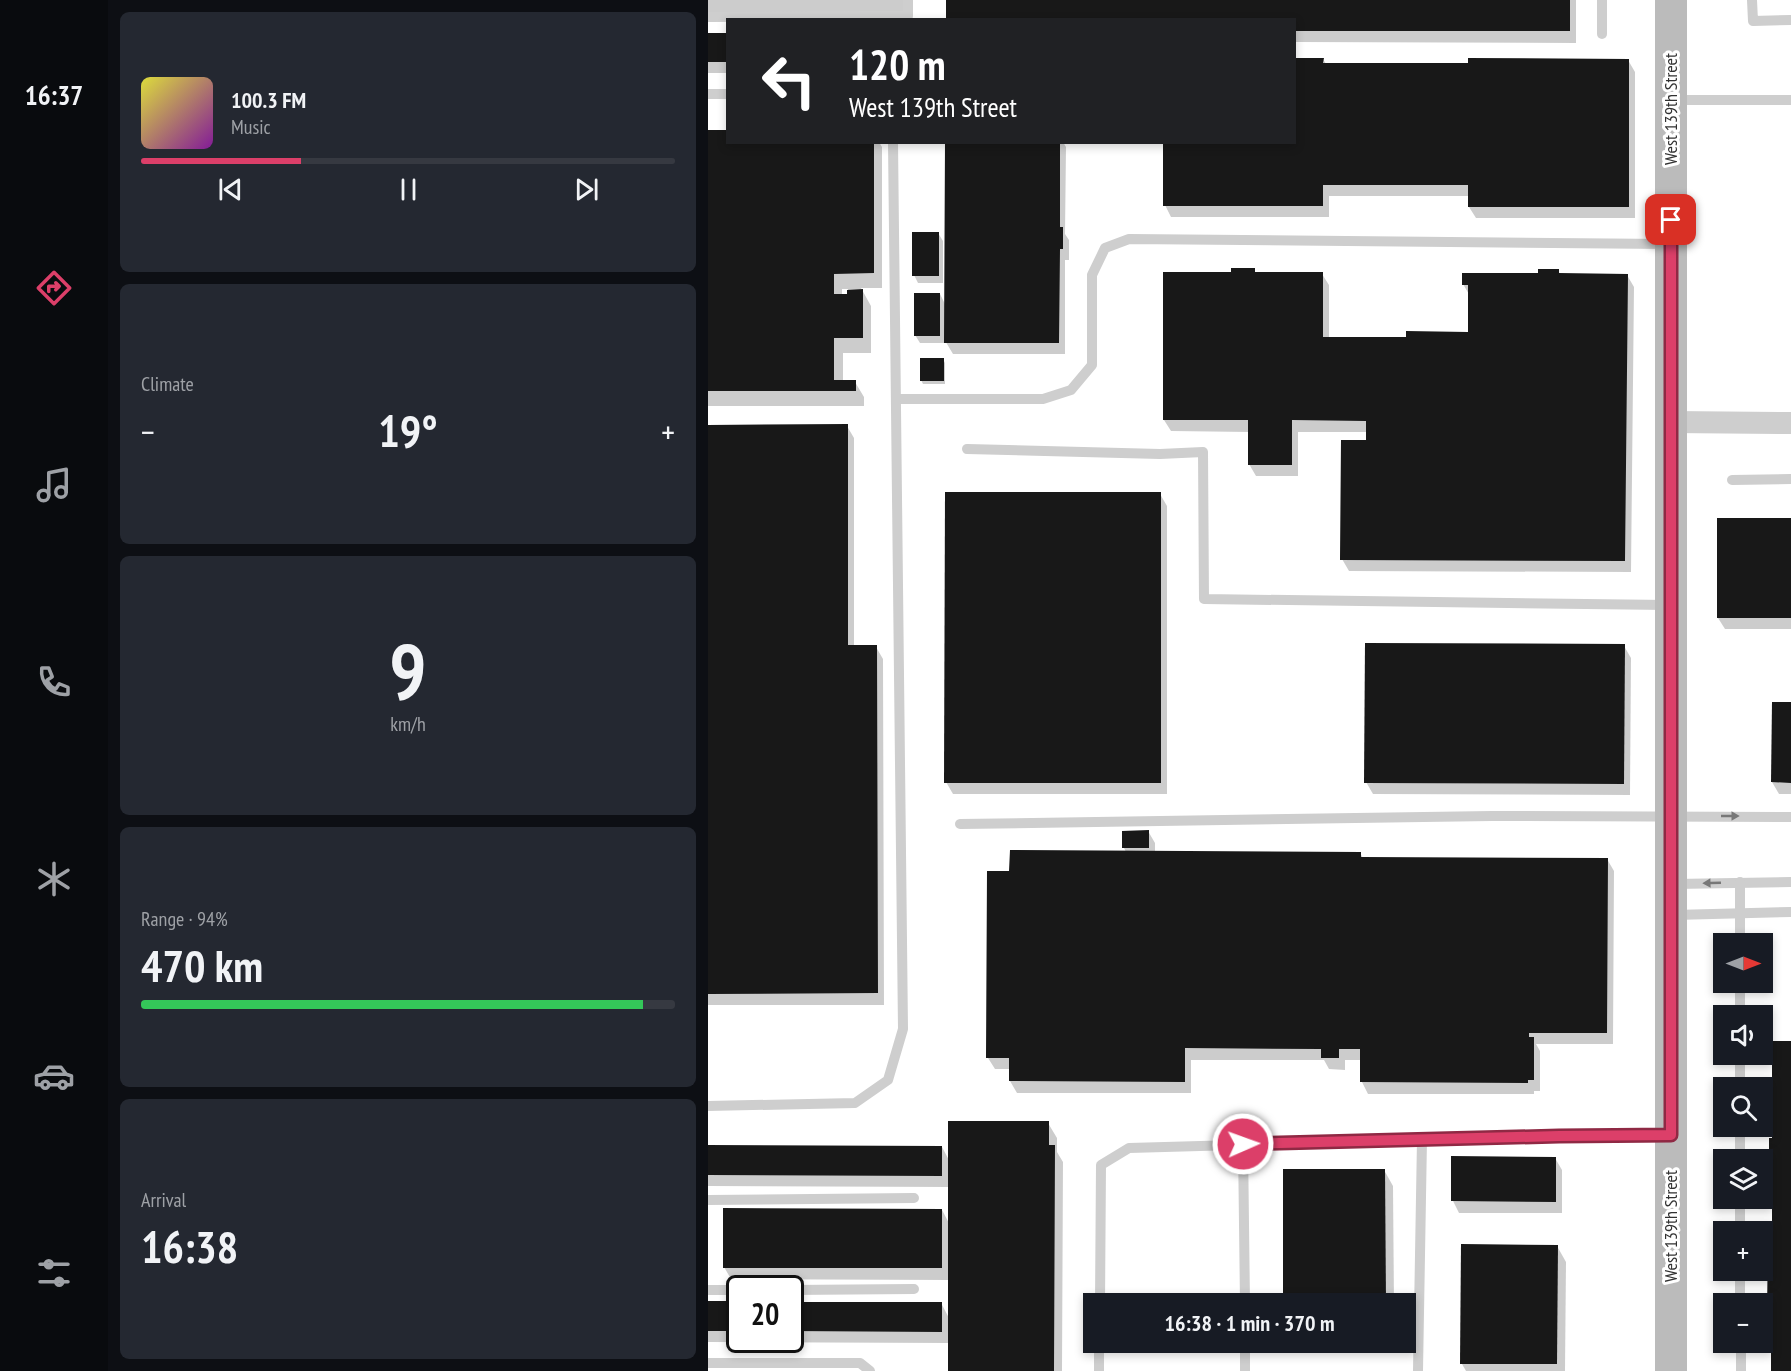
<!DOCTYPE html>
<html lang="en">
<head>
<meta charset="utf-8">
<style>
	:root { --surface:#171b24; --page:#242831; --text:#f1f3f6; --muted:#9ea1a6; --line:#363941; --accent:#dc3f69 }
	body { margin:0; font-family:"PT Sans Narrow",sans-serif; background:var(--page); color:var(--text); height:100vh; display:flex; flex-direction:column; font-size:22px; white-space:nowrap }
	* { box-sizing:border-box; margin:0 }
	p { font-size:20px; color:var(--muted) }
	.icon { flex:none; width:33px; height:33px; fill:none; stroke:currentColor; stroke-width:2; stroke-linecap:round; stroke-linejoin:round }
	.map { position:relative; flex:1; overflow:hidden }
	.sheet { display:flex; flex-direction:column; gap:12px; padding:12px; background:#0d0f14; width:600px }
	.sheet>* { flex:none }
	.top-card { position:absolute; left:18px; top:18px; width:570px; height:126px; border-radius:0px; box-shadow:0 3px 9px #0003; background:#202124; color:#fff; overflow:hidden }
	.needle { width:39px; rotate:90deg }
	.tools { position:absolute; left:1005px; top:933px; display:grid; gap:12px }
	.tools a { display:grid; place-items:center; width:60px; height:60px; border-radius:0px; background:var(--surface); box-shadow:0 3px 9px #0003; font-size:30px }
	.speed { position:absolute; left:18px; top:1275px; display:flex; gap:12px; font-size:30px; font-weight:700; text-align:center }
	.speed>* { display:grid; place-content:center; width:78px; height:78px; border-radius:50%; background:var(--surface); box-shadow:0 3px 9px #0003; line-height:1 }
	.speed .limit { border:3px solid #111; border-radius:9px; background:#fff; color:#111 }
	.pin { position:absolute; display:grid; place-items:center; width:51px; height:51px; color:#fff; margin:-26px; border-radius:12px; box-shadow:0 3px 9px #0006 }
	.me { position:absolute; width:66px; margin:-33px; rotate:88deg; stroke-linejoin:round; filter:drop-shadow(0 0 4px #0008) }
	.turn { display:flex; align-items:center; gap:21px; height:126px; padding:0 24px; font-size:27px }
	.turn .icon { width:78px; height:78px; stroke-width:2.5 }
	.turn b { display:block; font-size:42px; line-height:51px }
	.big { font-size:45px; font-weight:600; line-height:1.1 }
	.sheet .widget { flex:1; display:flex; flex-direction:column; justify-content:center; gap:9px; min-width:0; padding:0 21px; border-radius:9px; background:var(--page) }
	.sheet .dial { align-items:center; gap:0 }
	.dial b { font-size:78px; line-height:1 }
	.song { display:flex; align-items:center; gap:18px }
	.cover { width:72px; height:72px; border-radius:9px; background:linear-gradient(135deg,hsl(60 70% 55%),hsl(290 70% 35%)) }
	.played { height:6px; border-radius:3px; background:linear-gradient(90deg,var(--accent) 30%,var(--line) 30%) }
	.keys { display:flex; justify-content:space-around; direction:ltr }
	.heat { display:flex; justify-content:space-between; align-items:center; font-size:33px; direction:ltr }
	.charge { height:9px; border-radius:4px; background:linear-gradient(90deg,#34c759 94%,var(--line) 0) }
	.trip { position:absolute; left:375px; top:1293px; width:333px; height:60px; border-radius:0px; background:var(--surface); box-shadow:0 3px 9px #0003; font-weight:600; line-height:60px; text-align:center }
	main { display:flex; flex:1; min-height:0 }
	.tabs { display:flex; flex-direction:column; width:108px; justify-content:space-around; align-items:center; background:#090b0e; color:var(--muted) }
	.tabs .icon { width:42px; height:42px }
	.tabs .selected { color:var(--accent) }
	.tabs b { font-size:27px; color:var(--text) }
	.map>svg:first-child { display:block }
	.shadow { fill:#0003; fill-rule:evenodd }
	.building { fill:#181818 }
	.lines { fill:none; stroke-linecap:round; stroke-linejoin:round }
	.lane { stroke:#cecece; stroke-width:10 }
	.street { stroke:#cecece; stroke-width:22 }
	.secondary { stroke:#bbb; stroke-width:32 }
	.oneway { fill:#787878 }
	.route-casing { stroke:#8f2944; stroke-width:15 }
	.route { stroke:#dc3f69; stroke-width:10 }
	.labels { text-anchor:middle; stroke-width:6; stroke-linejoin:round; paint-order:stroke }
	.street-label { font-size:18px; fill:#313131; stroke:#fff }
</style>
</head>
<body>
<main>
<nav class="tabs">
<b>16:37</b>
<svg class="icon selected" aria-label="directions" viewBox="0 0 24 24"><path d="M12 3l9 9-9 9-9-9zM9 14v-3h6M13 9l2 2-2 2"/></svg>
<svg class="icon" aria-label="music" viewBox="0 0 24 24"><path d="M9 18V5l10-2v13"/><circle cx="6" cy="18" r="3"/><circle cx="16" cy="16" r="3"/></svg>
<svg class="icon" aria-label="phone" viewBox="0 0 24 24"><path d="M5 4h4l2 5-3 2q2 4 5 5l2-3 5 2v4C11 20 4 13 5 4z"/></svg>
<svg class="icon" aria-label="climate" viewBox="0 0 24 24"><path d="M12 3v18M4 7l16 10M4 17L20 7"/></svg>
<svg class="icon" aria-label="car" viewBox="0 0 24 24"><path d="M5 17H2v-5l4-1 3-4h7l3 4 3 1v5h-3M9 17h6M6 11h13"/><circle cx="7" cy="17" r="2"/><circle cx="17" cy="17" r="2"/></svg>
<svg class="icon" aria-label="filters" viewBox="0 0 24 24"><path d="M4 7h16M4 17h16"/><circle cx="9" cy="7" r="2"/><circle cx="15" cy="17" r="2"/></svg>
</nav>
<section class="sheet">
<div class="widget">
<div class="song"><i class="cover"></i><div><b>100.3 FM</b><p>Music</p></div></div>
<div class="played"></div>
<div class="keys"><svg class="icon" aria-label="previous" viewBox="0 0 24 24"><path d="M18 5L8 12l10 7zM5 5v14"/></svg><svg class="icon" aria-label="pause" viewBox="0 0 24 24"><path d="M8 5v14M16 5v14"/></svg><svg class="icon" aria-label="next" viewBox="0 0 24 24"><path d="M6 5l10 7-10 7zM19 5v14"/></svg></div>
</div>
<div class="widget"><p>Climate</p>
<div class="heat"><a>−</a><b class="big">19°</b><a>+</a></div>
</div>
<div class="widget dial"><b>9</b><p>km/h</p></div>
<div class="widget"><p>Range · 94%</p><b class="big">470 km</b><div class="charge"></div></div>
<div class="widget"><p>Arrival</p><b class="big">16:38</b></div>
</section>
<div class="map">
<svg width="1083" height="1371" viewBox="0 0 1083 1371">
	<rect width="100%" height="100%" fill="#fff"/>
	<!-- shadow -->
	<g class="shadow">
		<rect x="0" y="0" width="196" height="13"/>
		<polygon points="240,0 868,0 868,43 586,42 586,20 240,20"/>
		<rect x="0" y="34" width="20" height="39"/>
		<polygon points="615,59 618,64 762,64 920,60 927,72 927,218 768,218 761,207 761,196 621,196 621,217 463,217 457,205 586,142"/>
		<path d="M 0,132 L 20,142 L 171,142 L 174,147 L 174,288 L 153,288 L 163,306 L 163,353 L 135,353 L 135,382 L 147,382 L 156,397 L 156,406 L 0,406 ZM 134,289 L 140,289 L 140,296 L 134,296 Z"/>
		<polygon points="239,142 355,142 358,147 357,234 361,240 361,260 357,260 357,354 245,354 236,339 236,343 212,343 207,335 232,294 238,306"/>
		<polygon points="230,233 235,241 235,283 210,283 206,275"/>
		<polygon points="546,270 548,273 614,274 621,285 621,338 700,339 762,333 762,296 755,284 850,271 853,275 919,275 926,287 923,572 641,571 634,559 660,442 660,432 590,432 590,476 548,476 541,464 541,432 463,431 456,420 525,274"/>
		<polygon points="235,359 237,363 237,384 215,384 213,380"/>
		<polygon points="0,426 139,426 146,438 146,647 168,647 175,659 176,1005 0,1005"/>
		<polygon points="452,494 459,506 459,794 245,794 238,782"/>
		<polygon points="1083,520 1083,629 1017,629 1010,618"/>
		<polygon points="916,646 923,658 922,795 665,794 658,782"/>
		<polygon points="1083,704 1083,794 1071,794 1064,782"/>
		<polygon points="440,831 447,843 447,852 652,853 655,858 899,859 906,871 905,1044 828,1044 832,1051 832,1091 826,1091 826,1094 660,1094 654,1082 654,1060 637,1060 637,1070 621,1069 616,1060 483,1060 483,1093 309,1093 302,1081 302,1069 287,1069 280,1058 303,873 418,852 416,848"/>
		<polygon points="340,1123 349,1138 349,1152 355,1162 354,1371 241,1371 241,1343 0,1342 0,1303 32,1303 32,1340 82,1340 82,1303 233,1303 241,1318 242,1280 23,1279 16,1267 234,1210 242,1225 242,1187 0,1186 0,1146 234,1147 242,1162"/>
		<polygon points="847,1158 854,1170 854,1213 751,1213 745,1201"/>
		<polygon points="676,1170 685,1186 686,1304 578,1304 577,1301"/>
		<polygon points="849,1246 858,1262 857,1371 758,1371 754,1364"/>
	</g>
	<!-- building -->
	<g class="building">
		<polygon points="238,0 862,0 862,31 586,31 586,20 382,18 382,20 238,20"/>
		<rect x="0" y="33" width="20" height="29"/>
		<polygon points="586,58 616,58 615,63 760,63 760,58 921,59 921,207 760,207 760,185 615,185 615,206 455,206 455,142 586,142"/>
		<polygon points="0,130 20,130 20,142 166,142 166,273 126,274 126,294 139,294 139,290 155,289 155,338 126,338 126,380 148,380 148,391 0,391"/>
		<polygon points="237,142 352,142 352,227 355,227 355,249 352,249 351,343 236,343"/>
		<rect x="204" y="232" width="27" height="44"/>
		<polygon points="523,268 547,268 547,272 615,272 615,337 698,337 698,331 760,332 760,285 754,285 754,273 830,273 830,269 851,269 851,273 920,274 917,561 632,560 633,440 658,440 658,421 584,420 584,465 540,465 540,420 455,420 455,272 523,272"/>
		<rect x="206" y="293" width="26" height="43"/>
		<rect x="212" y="358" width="24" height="23"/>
		<polygon points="140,424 140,645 169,645 170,993 0,994 0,425"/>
		<polygon points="237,492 453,492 453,783 236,783"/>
		<rect x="1009" y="518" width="74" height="100"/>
		<polygon points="657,643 917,644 916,784 656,783"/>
		<polygon points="1064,702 1083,702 1083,783 1063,782"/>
		<polygon points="441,830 441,848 414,848 414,831"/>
		<polygon points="302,850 653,852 653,857 900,858 899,1033 821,1033 821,1037 826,1037 826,1080 820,1080 820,1083 652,1082 652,1049 631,1049 631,1058 613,1058 613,1049 477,1048 477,1082 301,1081 301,1058 278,1058 279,871 301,871"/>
		<polygon points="1064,1041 1083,1041 1083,1371 1063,1371 1063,1311 1059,1311 1060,1238 1064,1238 1064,1150 1061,1150 1061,1138 1064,1138"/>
		<polygon points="240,1121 341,1121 341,1145 347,1145 346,1371 240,1371"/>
		<polygon points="0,1145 234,1146 234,1176 0,1175"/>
		<polygon points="743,1156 848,1157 848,1202 743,1201"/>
		<polygon points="575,1169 677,1169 678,1302 575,1302"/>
		<polygon points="15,1208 234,1209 234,1268 15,1268"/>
		<polygon points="753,1244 850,1245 849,1364 752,1364"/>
		<rect x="0" y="1301" width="32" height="30"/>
		<polygon points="82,1302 234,1302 234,1332 82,1331"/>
	</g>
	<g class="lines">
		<!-- lane -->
		<g class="lane">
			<polyline points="1044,0 1045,21 1083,20"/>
			<polyline points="0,17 200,16 200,0"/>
			<polyline points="894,34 894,0"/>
			<polyline points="0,94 20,94"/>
			<polyline points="966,100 1083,100"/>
			<polyline points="188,399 335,399 363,390 384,365 384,275 397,248 421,239 959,244"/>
			<polyline points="259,449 452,454 495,452 496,599 960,605"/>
			<polyline points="1024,480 1083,479"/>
			<polyline points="252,824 784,816 1083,817"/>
			<polyline points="967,884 1083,882"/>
			<polyline points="966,915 1083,912"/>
			<polyline points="1032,944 1032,882"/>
			<polyline points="1032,982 1032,1016"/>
			<polyline points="1032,1054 1032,1088"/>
			<polyline points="0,1106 147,1103 180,1080 195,1029 185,142"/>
			<polyline points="1032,1126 1032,1160"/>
			<polyline points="535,1144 537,1304"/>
			<polyline points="1032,1198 1032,1232"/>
			<polyline points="0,1200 206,1198"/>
			<polyline points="1032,1270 1032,1304"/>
			<polyline points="0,1290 32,1290"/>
			<polyline points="82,1290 206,1289"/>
			<polyline points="392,1304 393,1165 421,1148 851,1136 960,1135"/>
			<polyline points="537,1342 537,1371"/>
			<polyline points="1033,1342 1033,1371"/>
			<polyline points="0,1363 152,1363 162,1371"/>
			<polyline points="391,1371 391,1342"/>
			<polyline points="710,1371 714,1139"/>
		</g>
		<!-- street -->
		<polyline class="street" points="963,422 1083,423"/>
		<!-- secondary -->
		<polyline class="secondary" points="963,0 963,1371"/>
	</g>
	<!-- one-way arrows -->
	<defs><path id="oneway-solid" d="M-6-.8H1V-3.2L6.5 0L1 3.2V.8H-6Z" transform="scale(1.5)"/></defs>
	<g class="oneway">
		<use href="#oneway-solid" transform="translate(1022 816)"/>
		<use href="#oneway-solid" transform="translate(1004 883) rotate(178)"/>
	</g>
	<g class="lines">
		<defs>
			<polyline id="route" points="535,1144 851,1136 963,1135 963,220"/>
		</defs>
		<!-- route casing -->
		<use href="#route" class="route-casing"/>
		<!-- route -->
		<use href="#route" class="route"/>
	</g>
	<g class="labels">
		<!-- street labels -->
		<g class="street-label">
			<text transform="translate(963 109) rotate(-90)" y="6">West 139th Street</text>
			<text transform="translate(963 1226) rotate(-90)" y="6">West 139th Street</text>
		</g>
	</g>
</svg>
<div class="tools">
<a><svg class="needle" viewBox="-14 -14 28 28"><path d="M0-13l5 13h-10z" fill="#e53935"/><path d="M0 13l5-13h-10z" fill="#9ea1a6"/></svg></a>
<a><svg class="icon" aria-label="sound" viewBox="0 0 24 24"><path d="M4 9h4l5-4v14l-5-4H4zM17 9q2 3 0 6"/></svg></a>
<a><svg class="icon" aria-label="search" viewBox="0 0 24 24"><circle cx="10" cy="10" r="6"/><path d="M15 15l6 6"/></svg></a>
<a><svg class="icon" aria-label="layers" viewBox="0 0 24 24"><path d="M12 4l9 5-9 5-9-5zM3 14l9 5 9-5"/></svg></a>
<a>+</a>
<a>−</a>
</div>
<div class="speed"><div class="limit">20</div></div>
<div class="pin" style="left:963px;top:220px;background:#d93025"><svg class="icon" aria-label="arrive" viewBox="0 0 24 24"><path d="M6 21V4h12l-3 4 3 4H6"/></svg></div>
<svg class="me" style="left:535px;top:1144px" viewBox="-20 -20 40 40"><circle r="17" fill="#dc3f69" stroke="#fff" stroke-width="3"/><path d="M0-11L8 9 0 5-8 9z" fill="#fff"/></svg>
<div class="trip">16:38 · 1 min · 370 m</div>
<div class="top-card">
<div class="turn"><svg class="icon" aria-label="left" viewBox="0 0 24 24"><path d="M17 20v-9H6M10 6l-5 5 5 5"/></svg><div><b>120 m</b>West 139th Street</div></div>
</div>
</div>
</main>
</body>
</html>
